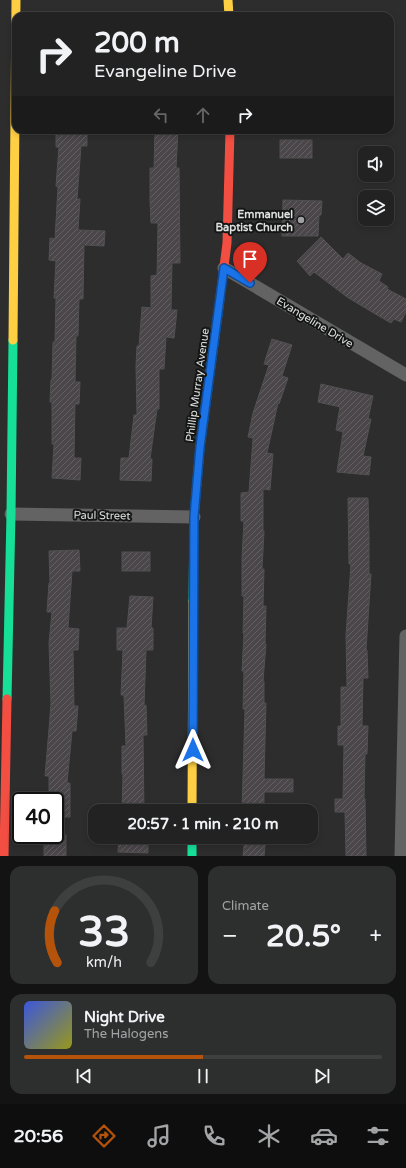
<!DOCTYPE html>
<html lang="en">
<head>
<meta charset="utf-8">
<style>
	:root { --surface:#212221; --page:#2d2f2e; --text:#f1f3f6; --muted:#a2a4a5; --line:#3e3f3f; --accent:#b45309 }
	body { margin:0; font-family:"Varela Round",sans-serif; background:var(--page); color:var(--text); height:100vh; display:flex; flex-direction:column; font-size:15px; white-space:nowrap }
	* { box-sizing:border-box; margin:0 }
	p { font-size:13px; color:var(--muted) }
	.icon { flex:none; width:22px; height:22px; fill:none; stroke:currentColor; stroke-width:2; stroke-linecap:round; stroke-linejoin:round }
	.map { position:relative; height:856px; overflow:hidden }
	.drawer { display:flex; flex-direction:column; gap:10px; padding:10px; background:#121312; flex:1 }
	.drawer>* { flex:none }
	.banner { position:absolute; left:12px; top:12px; width:382px; height:122px; border-radius:12px; box-shadow:0 2px 6px #0003,0 0 0 1px var(--line); background:#212221; color:var(--text); overflow:hidden }
	.controls { position:absolute; left:358px; top:146px; display:grid; gap:8px }
	.controls a { display:grid; place-items:center; width:36px; height:36px; border-radius:8px; background:var(--surface); box-shadow:0 2px 6px #0003,0 0 0 1px var(--line); font-size:20px }
	.speed { position:absolute; left:12px; top:792px; display:flex; gap:8px; font-size:20px; font-weight:700; text-align:center }
	.speed>* { display:grid; place-content:center; width:52px; height:52px; border-radius:50%; background:var(--surface); box-shadow:0 2px 6px #0003,0 0 0 1px var(--line); line-height:1 }
	.speed .limit { border:2px solid #111; border-radius:6px; background:#fff; color:#111 }
	.pin { position:absolute; display:grid; place-items:center; width:34px; height:34px; color:#fff; margin:-41px -17px; border-radius:50% 50% 50% 0; rotate:-45deg; box-shadow:0 0 4px #0007 }
	.pin .icon { rotate:45deg }
	.me { position:absolute; width:44px; margin:-22px; rotate:0deg; stroke-linejoin:round; filter:drop-shadow(0 0 3px #0008) }
	.turn { display:flex; align-items:center; gap:14px; height:84px; padding:0 16px; font-size:18px }
	.turn .icon { width:52px; height:52px; stroke-width:2.5 }
	.turn b { display:block; font-size:28px; line-height:34px }
	.lanes { display:flex; align-items:center; height:38px; padding:0 16px; background:#0003; justify-content:center; gap:20px; direction:ltr }
	.lanes .off { opacity:.35 }
	.big { font-size:30px; font-weight:700; line-height:1.1 }
	.drawer .widget { flex:1; display:flex; flex-direction:column; justify-content:center; gap:6px; min-width:0; padding:0 14px; border-radius:12px; background:var(--page) }
	.drawer .dial { align-items:center; gap:0 }
	.dial svg { height:104px; overflow:visible; fill:none; stroke:var(--line); stroke-width:7; stroke-linecap:round; text-anchor:middle }
	.dial text { fill:var(--text); stroke:none }
	.song { display:flex; align-items:center; gap:12px }
	.cover { width:48px; height:48px; border-radius:6px; background:linear-gradient(135deg,hsl(230 70% 55%),hsl(60 70% 35%)) }
	.played { height:4px; border-radius:2px; background:linear-gradient(90deg,var(--accent) 50%,var(--line) 50%) }
	.keys { display:flex; justify-content:space-around; direction:ltr }
	.heat { display:flex; justify-content:space-between; align-items:center; font-size:22px; direction:ltr }
	.drawer .tiles { flex:1; display:grid; gap:10px; grid-template-columns:1fr 1fr }
	.widget:last-child { grid-column:span 2 }
	.trip { position:absolute; left:88px; top:804px; width:230px; height:40px; border-radius:12px; background:var(--surface); box-shadow:0 2px 6px #0003,0 0 0 1px var(--line); font-weight:700; line-height:40px; text-align:center }
	.menu { display:flex; height:64px; justify-content:space-around; align-items:center; background:#0d0e0d; color:var(--muted) }
	.menu .icon { width:28px; height:28px }
	.menu .active { color:var(--accent) }
	.menu b { font-size:18px; color:var(--text) }
	.map>svg:first-child { display:block }
	.building { fill:url(#building-hatch); stroke:#515151 }
	.lines { fill:none; stroke-linecap:round; stroke-linejoin:round }
	.street { stroke:#636363; stroke-width:13 }
	.fast { stroke:#16e098; stroke-width:9 }
	.slow { stroke:#ffcf43; stroke-width:9 }
	.jam { stroke:#f24e42; stroke-width:9 }
	.route-casing { stroke:#114b97; stroke-width:10 }
	.route { stroke:#1a73e8; stroke-width:7 }
	.poi-dot { fill:#a0a2a1; stroke:#141615; stroke-width:1.5 }
	.labels { text-anchor:middle; stroke-width:4; stroke-linejoin:round; paint-order:stroke }
	.poi-label { font-size:11px; font-weight:bold; fill:#dee1e0; stroke:#141615; text-anchor:end }
	.street-label { font-size:11px; fill:#dee1e0; stroke:#141615 }
</style>
</head>
<body>
<div class="map">
<svg width="406" height="856" viewBox="0 0 406 856">
	<defs>
		<pattern id="building-hatch" width="6" height="6" patternUnits="userSpaceOnUse"><rect width="6" height="6" fill="#4a464a"/><path d="M-1 1l2-2M0 6l6-6M5 7l2-2" fill="none" stroke="#646064"/></pattern>
	</defs>
	<rect width="100%" height="100%" fill="#2c2d2c"/>
	<!-- building -->
	<g class="building">
		<polygon points="56,130 87,130 87,146 81,146 77,199 80,199 78,230 105,231 104,246 84,245 83,299 79,299 78,336 76,336 75,382 80,382 79,404 75,404 74,458 81,458 80,480 52,478 54,444 52,444 52,402 50,402 51,380 52,380 53,342 55,342 56,298 54,298 56,261 49,260 50,238 55,239 58,187 56,186 59,147 56,147"/>
		<polygon points="155,130 178,130 176,168 179,168 180,263 172,263 171,310 177,310 174,338 166,337 164,369 159,369 159,409 157,409 150,459 152,459 151,481 120,480 121,458 129,458 134,415 137,415 136,366 137,346 139,346 142,307 151,308 151,276 157,275 158,223 151,223 150,201 150,168 154,168"/>
		<rect x="280" y="140" width="32" height="18"/>
		<polygon points="283,200 322,201 321,215 319,215 318,236 282,236"/>
		<polygon points="321,237 343,259 348,253 361,263 382,274 379,281 388,287 387,289 406,299 406,312 401,322 394,319 391,323 377,315 347,297 314,272 310,276 297,261"/>
		<polygon points="272,339 292,345 282,376 288,378 279,404 278,403 267,453 273,454 270,490 263,489 263,531 264,531 262,569 264,569 263,606 266,606 265,644 266,644 263,681 264,681 264,703 266,703 264,779 293,779 293,792 264,792 264,811 242,811 245,709 243,709 244,671 242,671 244,633 243,633 244,596 242,596 242,558 244,521 241,521 241,493 249,492 253,438 248,437 253,413 269,365 264,364"/>
		<polygon points="321,384 373,396 368,419 371,419 363,456 371,457 369,475 337,472 343,432 336,430 340,407 318,402"/>
		<polygon points="348,498 368,498 369,535 369,574 371,574 366,650 367,650 368,678 363,678 362,726 368,726 367,754 365,754 364,799 365,799 366,856 346,856 345,812 335,812 335,799 343,799 344,745 338,745 338,726 341,726 341,687 347,687 346,635 351,564 349,564"/>
		<polygon points="79,550 80,571 72,571 68,628 79,629 78,650 73,650 74,706 78,706 76,731 72,731 67,783 70,783 70,817 55,817 55,801 49,801 49,776 45,776 49,729 51,703 49,643 52,612 47,612 49,583 50,583 49,551"/>
		<rect x="122" y="552" width="28" height="19"/>
		<polygon points="130,596 153,597 151,628 153,628 153,650 146,650 144,706 146,705 147,735 143,735 144,811 122,811 123,774 122,774 122,746 126,746 124,695 121,695 123,650 117,650 117,628 127,628"/>
		<rect x="44" y="835" width="22" height="21"/>
		<polygon points="119,837 148,837 148,853 118,852"/>
		<polygon points="245,837 266,837 264,856 243,856"/>
	</g>
	<g class="lines">
		<!-- street -->
		<g class="street">
			<polyline points="224,268 406,375"/>
			<polyline points="11,514 194,517"/>
			<polyline points="401,856 406,636"/>
		</g>
		<!-- fast -->
		<g class="fast">
			<polyline points="193,601 194,517 200,447 219,306"/>
			<polyline points="7,699 11,514 13,340"/>
			<polyline points="192,837 192,856"/>
		</g>
		<!-- slow -->
		<g class="slow">
			<polyline points="228,0 229,16"/>
			<polyline points="13,340 16,0"/>
			<polyline points="192,811 193,601"/>
		</g>
		<!-- jam -->
		<g class="jam">
			<polyline points="219,306 227,243 230,130"/>
			<polyline points="4,856 7,699"/>
		</g>
	</g>
	<g class="lines">
		<defs>
			<polyline id="route" points="193,750 194,517 200,447 224,268 250,283"/>
		</defs>
		<!-- route casing -->
		<use href="#route" class="route-casing"/>
		<!-- route -->
		<use href="#route" class="route"/>
	</g>
	<!-- markers -->
	<circle class="poi-dot" cx="301" cy="220" r="4"/>
	<g class="labels">
		<!-- poi labels -->
		<g class="poi-label">
			<text x="293" y="218">Emmanuel<tspan x="293" dy="13">Baptist Church</tspan></text>
		</g>
		<!-- street labels -->
		<g class="street-label">
			<text transform="translate(315 322) rotate(31)" y="4">Evangeline Drive</text>
			<text transform="translate(197 385) rotate(-82)" y="4">Phillip Murray Avenue</text>
			<text transform="translate(102 515) rotate(1)" y="4">Paul Street</text>
		</g>
	</g>
</svg>
<div class="controls">
<a><svg class="icon" aria-label="sound" viewBox="0 0 24 24"><path d="M4 9h4l5-4v14l-5-4H4zM17 9q2 3 0 6"/></svg></a>
<a><svg class="icon" aria-label="layers" viewBox="0 0 24 24"><path d="M12 4l9 5-9 5-9-5zM3 14l9 5 9-5"/></svg></a>
</div>
<div class="speed"><div class="limit">40</div></div>
<div class="pin" style="left:250px;top:283px;background:#d93025"><svg class="icon" aria-label="arrive" viewBox="0 0 24 24"><path d="M6 21V4h12l-3 4 3 4H6"/></svg></div>
<svg class="me" style="left:193px;top:750px" viewBox="-20 -20 40 40"><path d="M0-17L14 15 0 8-14 15z" fill="#1a73e8" stroke="#fff" stroke-width="4"/></svg>
<div class="trip">20:57 · 1 min · 210 m</div>
<div class="banner">
<div class="turn"><svg class="icon" aria-label="right" viewBox="0 0 24 24"><path d="M7 20v-9h11M14 6l5 5-5 5"/></svg><div><b>200 m</b>Evangeline Drive</div></div>
<div class="lanes"><svg class="icon off" aria-label="left" viewBox="0 0 24 24"><path d="M17 20v-9H6M10 6l-5 5 5 5"/></svg><svg class="icon off" aria-label="ahead" viewBox="0 0 24 24"><path d="M12 20V5M6 11l6-6 6 6"/></svg><svg class="icon" aria-label="right" viewBox="0 0 24 24"><path d="M7 20v-9h11M14 6l5 5-5 5"/></svg></div>
</div>
</div>
<section class="drawer">
<div class="tiles">
<div class="widget dial"><svg viewBox="0 0 100 80">
<path d="M14 69A42 42 0 1 1 86 69"/>
<path d="M14 69A42 42 0 0 1 12 29" stroke="#b45309"/>
<text x="50" y="56" font-size="32" font-weight="700">33</text>
<text x="50" y="72" font-size="11">km/h</text>
</svg></div>
<div class="widget"><p>Climate</p>
<div class="heat"><a>−</a><b class="big">20.5°</b><a>+</a></div>
</div>
<div class="widget">
<div class="song"><i class="cover"></i><div><b>Night Drive</b><p>The Halogens</p></div></div>
<div class="played"></div>
<div class="keys"><svg class="icon" aria-label="previous" viewBox="0 0 24 24"><path d="M18 5L8 12l10 7zM5 5v14"/></svg><svg class="icon" aria-label="pause" viewBox="0 0 24 24"><path d="M8 5v14M16 5v14"/></svg><svg class="icon" aria-label="next" viewBox="0 0 24 24"><path d="M6 5l10 7-10 7zM19 5v14"/></svg></div>
</div>
</div>
</section>
<nav class="menu">
<b>20:56</b>
<svg class="icon active" aria-label="directions" viewBox="0 0 24 24"><path d="M12 3l9 9-9 9-9-9zM9 14v-3h6M13 9l2 2-2 2"/></svg>
<svg class="icon" aria-label="music" viewBox="0 0 24 24"><path d="M9 18V5l10-2v13"/><circle cx="6" cy="18" r="3"/><circle cx="16" cy="16" r="3"/></svg>
<svg class="icon" aria-label="phone" viewBox="0 0 24 24"><path d="M5 4h4l2 5-3 2q2 4 5 5l2-3 5 2v4C11 20 4 13 5 4z"/></svg>
<svg class="icon" aria-label="climate" viewBox="0 0 24 24"><path d="M12 3v18M4 7l16 10M4 17L20 7"/></svg>
<svg class="icon" aria-label="car" viewBox="0 0 24 24"><path d="M5 17H2v-5l4-1 3-4h7l3 4 3 1v5h-3M9 17h6M6 11h13"/><circle cx="7" cy="17" r="2"/><circle cx="17" cy="17" r="2"/></svg>
<svg class="icon" aria-label="filters" viewBox="0 0 24 24"><path d="M4 7h16M4 17h16"/><circle cx="9" cy="7" r="2"/><circle cx="15" cy="17" r="2"/></svg>
</nav>
</body>
</html>
